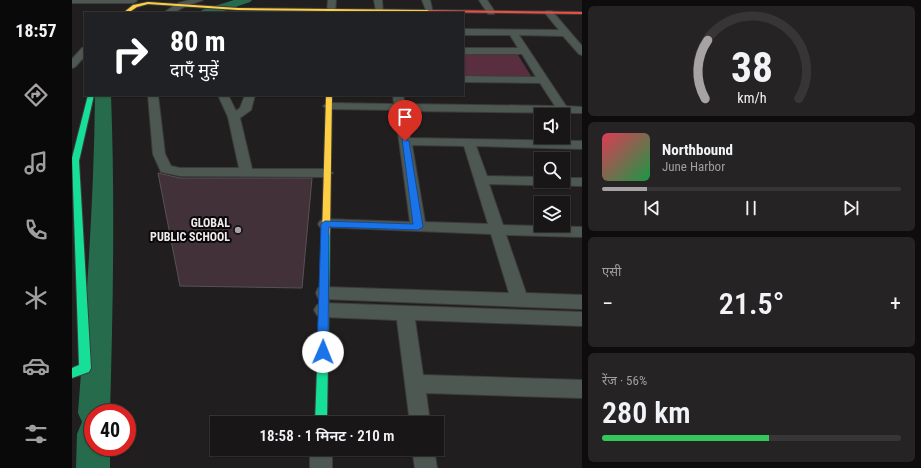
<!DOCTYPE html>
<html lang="hi">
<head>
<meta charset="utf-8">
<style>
	:root { --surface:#191617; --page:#262324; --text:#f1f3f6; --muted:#9f9fa1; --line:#373536; --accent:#a7a3a4 }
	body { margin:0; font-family:"Roboto Condensed","Noto Sans Devanagari",sans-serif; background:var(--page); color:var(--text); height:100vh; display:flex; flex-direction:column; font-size:15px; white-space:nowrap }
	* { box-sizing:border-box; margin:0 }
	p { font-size:13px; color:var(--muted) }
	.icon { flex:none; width:22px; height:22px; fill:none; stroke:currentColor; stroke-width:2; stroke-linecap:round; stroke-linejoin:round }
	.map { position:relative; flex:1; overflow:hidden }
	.panel { display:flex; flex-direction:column; gap:6px; padding:6px; background:#0e0c0d; width:339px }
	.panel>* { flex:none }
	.hud { position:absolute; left:12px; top:12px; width:380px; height:84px; border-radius:0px; box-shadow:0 1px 3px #0004,0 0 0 1px var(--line); background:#202124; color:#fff; overflow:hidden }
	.tools { position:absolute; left:462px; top:108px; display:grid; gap:8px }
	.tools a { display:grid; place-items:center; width:36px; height:36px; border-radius:0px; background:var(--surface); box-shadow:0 1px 3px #0004,0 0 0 1px var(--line); font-size:20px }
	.speed { position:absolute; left:12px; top:404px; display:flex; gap:8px; font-size:20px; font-weight:700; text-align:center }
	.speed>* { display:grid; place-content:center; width:52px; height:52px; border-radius:50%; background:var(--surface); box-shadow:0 1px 3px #0004,0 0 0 1px var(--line); line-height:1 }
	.speed .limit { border:6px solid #d22; background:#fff; color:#111 }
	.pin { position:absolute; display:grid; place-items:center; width:34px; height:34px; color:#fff; margin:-41px -17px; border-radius:50% 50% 50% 0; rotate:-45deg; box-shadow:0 0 4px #0007 }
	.pin .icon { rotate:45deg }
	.me { position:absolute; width:44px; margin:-22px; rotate:1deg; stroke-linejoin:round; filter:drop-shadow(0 0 3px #0008) }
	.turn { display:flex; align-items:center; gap:14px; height:84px; padding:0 20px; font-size:18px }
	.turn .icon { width:52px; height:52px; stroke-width:2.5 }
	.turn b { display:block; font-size:28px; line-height:34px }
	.big { font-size:30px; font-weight:600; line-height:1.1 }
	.panel .card { flex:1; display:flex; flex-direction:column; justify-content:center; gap:6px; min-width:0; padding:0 14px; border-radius:6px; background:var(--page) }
	.panel .dial { align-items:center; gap:0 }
	.dial svg { height:104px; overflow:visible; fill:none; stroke:var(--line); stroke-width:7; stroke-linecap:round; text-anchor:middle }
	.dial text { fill:var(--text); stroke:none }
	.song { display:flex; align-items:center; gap:12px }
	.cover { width:48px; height:48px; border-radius:6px; background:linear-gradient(135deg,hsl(350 70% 55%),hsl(140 70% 35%)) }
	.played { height:4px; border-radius:2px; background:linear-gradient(90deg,var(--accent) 15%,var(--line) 15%) }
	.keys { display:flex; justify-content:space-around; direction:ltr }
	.heat { display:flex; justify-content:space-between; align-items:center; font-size:22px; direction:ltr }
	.charge { height:6px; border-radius:3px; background:linear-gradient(90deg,#34c759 56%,var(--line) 0) }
	.trip { position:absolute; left:138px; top:416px; width:234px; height:40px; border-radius:0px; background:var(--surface); box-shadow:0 1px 3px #0004,0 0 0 1px var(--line); font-weight:600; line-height:40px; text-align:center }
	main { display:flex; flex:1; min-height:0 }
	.tabs { display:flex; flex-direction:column; width:72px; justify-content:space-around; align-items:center; background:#0a0909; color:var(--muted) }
	.tabs .icon { width:28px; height:28px }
	.tabs .selected { color:var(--accent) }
	.tabs b { font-size:18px; color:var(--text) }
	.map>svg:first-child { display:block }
	.green { fill:#592f40 }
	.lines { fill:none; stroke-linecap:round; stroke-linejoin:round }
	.river { fill:#266c4c; fill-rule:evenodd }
	.building { fill:#433139; stroke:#555353 }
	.street-casing { stroke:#3d3c3c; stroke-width:2 }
	.fast-casing { stroke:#3d3c3c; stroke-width:2 }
	.slow-casing { stroke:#3d3c3c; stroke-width:2 }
	.jam-casing { stroke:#3d3c3c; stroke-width:2 }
	.street { fill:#4e5852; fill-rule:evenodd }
	.fast { fill:#16e098; fill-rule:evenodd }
	.slow { fill:#ffcf43; fill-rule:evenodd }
	.jam { fill:#f24e42; fill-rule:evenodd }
	.route { fill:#1a73e8; stroke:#114b97 }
	.poi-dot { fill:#a7a3a4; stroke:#0a0809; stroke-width:1.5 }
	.labels { text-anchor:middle; stroke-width:4; stroke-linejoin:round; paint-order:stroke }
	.poi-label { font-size:12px; font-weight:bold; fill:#efebec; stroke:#0a0809; text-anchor:end }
</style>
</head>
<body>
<main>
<nav class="tabs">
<b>18:57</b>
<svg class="icon selected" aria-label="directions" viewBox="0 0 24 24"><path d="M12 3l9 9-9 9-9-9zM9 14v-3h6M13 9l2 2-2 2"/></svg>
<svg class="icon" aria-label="music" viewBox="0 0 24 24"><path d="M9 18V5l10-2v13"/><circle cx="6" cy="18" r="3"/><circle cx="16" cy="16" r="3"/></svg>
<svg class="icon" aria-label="phone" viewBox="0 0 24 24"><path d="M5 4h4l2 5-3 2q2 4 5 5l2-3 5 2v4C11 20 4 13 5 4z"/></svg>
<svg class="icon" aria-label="climate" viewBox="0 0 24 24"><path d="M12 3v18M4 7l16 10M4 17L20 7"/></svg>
<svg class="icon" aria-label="car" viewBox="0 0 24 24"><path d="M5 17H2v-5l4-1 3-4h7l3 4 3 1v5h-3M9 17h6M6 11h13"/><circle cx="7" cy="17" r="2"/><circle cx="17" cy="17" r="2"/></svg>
<svg class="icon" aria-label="filters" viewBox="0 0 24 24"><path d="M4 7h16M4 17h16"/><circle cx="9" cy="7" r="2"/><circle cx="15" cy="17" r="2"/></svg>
</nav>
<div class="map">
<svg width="510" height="468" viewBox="0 0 510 468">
	<rect width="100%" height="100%" fill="#211e1f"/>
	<!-- green -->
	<polygon class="green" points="391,55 446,55 459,76 391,76"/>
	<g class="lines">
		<!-- river -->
		<g class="river">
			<polygon points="162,0 180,0 178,2 146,13 128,13 130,10"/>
			<path d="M 23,95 L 39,95 C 43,201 41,307 38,413 L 21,413 L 21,447 L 38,447 L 38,468 L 4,468 L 5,434 L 10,422 L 6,413 C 14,307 22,201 23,95 Z"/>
		</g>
	</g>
	<!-- building -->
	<polygon class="building" points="86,173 108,178 240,178 230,288 108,286"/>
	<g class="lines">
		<defs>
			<g id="street">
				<polygon points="0,0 64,0 65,1 61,3 0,3"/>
				<polygon points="118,0 131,0 112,7 101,13 91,13 106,3"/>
				<polygon points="256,0 264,0 263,13 255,13"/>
				<polygon points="302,0 310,0 311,13 304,11"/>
				<polygon points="350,0 358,0 361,13 355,13"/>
				<polygon points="407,0 415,0 423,12 422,14 416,14"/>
				<path d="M 474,11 L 480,11 L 510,46 L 510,55 L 507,54 L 491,36 L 447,35 L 494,106 L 510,107 L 510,113 L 334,111 L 338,138 L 510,141 L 510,149 L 404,146 L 415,176 L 469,177 L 469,181 L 491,181 L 491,178 L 510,178 L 510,186 L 417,184 L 431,225 L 510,227 L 510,237 L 434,235 L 454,293 L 510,295 L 510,309 L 252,299 L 246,298 L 244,293 L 246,288 L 252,287 L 437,293 L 419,234 L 248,227 L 246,224 L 248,221 L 253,219 L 338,222 L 323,110 L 256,109 L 251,106 L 256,103 L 322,104 L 321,95 L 331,95 L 333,104 L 483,106 L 468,83 L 391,82 L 391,76 L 464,77 L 450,54 L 391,54 L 391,48 L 446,48 L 438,35 L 391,35 L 391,29 L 487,30 L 473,13 ZM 340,145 L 392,146 L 416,224 L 353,222 Z"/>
				<polygon points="13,47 13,56 3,67 0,68 0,59 10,48"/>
				<polygon points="76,95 86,95 93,154 99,166 108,168 167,168 156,117 146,95 156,95 164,111 168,108 173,95 183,95 179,110 168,118 180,169 254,169 261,173 254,177 108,176 89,172 81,154"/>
				<polygon points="251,303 510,312 510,326 343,320 351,375 510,380 510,398 354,393 358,423 338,423 325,320 251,317 245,315 242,310 245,305"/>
				<rect x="238" y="449" width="22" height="19"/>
				<polygon points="340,449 362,449 365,468 343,468"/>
			</g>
			<g id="fast">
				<polygon points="16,95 22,95 7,161 19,368 17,372 0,378 0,368 7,365 0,158"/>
				<polygon points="254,231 258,234 255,423 243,423 250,234"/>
			</g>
			<g id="slow">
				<polygon points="76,2 166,8 358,10 360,11 358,12 166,10 76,4 65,7 56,13 51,13 61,5"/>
				<polygon points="254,95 260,95 258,234 254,237 250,234"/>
			</g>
			<polygon id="jam" points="356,10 510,12 510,14 358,12 356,11"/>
		</defs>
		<!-- street casing -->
		<use href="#street" class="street-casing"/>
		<!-- fast casing -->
		<use href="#fast" class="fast-casing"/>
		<!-- slow casing -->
		<use href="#slow" class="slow-casing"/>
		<!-- jam casing -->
		<use href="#jam" class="jam-casing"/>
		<!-- street -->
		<use href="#street" class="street"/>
		<!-- fast -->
		<use href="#fast" class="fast"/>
		<!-- slow -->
		<use href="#slow" class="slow"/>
		<!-- jam -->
		<use href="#jam" class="jam"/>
	</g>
	<!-- route -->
	<polygon class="route" points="330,139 337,141 351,227 346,230 257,227 256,352 255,356 251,357 247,356 245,352 249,224 253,221 341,224"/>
	<!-- markers -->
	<circle class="poi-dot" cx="166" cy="230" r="4"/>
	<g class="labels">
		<!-- poi labels -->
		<g class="poi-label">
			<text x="158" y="227">GLOBAL<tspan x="158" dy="14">PUBLIC SCHOOL</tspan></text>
		</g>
	</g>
</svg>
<div class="tools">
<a><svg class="icon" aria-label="sound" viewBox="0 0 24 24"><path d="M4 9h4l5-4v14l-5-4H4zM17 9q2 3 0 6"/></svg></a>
<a><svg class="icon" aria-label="search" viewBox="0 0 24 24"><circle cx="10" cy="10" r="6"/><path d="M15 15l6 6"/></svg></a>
<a><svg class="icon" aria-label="layers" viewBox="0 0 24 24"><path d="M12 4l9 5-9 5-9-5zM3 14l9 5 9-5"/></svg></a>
</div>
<div class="speed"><div class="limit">40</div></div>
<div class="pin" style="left:333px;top:141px;background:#d93025"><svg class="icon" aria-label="arrive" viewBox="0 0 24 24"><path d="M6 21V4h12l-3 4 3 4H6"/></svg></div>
<svg class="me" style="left:251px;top:352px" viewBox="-20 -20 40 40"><circle r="19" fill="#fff"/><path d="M0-13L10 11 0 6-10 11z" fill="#1a73e8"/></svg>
<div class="trip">18:58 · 1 मिनट · 210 m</div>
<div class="hud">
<div class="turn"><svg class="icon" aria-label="right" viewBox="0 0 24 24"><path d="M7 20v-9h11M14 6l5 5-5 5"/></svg><div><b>80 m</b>दाएँ मुड़ें</div></div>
</div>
</div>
<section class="panel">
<div class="card dial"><svg viewBox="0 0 100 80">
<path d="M14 69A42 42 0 1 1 86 69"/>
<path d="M14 69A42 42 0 0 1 16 24" stroke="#a7a3a4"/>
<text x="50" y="56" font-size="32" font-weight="700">38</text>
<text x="50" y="72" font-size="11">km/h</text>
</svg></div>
<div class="card">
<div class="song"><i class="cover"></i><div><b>Northbound</b><p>June Harbor</p></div></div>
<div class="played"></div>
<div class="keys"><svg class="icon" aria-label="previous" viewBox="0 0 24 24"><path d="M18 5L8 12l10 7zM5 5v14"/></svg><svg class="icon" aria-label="pause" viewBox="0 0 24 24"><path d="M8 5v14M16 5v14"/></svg><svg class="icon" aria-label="next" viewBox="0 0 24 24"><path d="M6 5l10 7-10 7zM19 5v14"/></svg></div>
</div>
<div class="card"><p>एसी</p>
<div class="heat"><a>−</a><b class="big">21.5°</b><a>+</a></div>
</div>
<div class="card"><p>रेंज · 56%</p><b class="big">280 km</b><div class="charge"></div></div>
</section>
</main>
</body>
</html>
